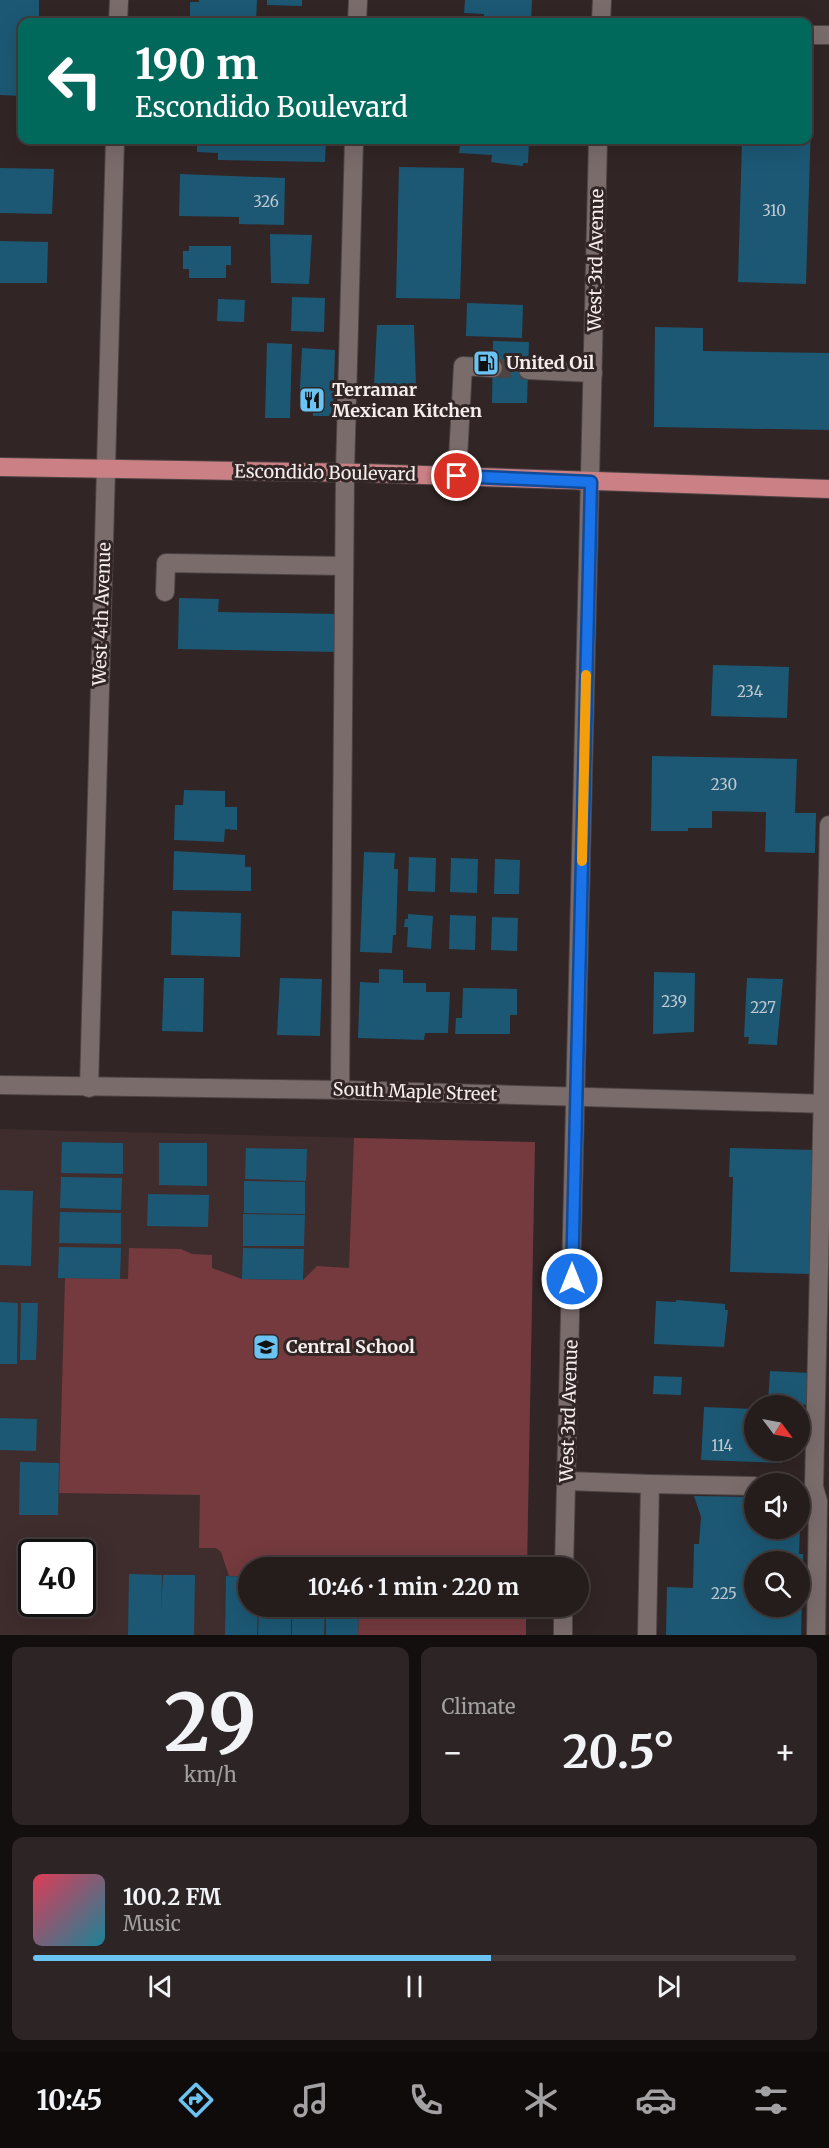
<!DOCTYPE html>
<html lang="en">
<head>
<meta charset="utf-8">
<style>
	:root { --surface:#251c1c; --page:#2d2525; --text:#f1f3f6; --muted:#a3a1a3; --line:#423a3b; --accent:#6bc3f2 }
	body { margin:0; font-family:Merriweather,serif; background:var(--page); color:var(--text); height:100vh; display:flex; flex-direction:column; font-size:22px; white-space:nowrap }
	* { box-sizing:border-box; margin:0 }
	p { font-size:20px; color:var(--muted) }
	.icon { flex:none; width:33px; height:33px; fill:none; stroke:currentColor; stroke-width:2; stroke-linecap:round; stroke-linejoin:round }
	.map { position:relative; height:1635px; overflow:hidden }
	.sheet { display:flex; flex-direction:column; gap:12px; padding:12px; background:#140f0f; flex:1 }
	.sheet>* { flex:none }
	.banner { position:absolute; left:18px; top:18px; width:794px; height:126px; border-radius:12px; box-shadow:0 6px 24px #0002,0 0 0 2px var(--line); background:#00695c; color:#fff; overflow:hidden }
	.needle { width:39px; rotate:122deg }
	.buttons { position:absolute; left:744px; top:1395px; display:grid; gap:12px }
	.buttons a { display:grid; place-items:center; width:66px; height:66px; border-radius:50%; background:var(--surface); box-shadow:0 6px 24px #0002,0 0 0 2px var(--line); font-size:30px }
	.speed { position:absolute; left:18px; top:1539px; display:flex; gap:12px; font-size:30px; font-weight:700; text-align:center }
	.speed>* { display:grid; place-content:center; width:78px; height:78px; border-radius:50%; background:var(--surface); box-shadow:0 6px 24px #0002,0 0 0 2px var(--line); line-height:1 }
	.speed .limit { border:3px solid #111; border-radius:9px; background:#fff; color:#111 }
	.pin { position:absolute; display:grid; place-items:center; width:51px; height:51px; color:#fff; margin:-26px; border:3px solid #fff; border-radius:50%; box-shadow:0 2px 6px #0007 }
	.me { position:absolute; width:66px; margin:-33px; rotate:0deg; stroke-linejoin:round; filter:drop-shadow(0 0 4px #0008) }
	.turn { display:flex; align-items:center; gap:21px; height:126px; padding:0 18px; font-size:27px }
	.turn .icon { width:78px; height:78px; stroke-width:2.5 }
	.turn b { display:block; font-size:42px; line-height:51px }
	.big { font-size:45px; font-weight:700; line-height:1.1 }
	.sheet .tile { flex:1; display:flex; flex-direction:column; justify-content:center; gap:9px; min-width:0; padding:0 21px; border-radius:12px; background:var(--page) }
	.sheet .dial { align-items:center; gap:0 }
	.dial b { font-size:78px; line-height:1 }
	.song { display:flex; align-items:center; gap:18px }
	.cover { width:72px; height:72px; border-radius:9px; background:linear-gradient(135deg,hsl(350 70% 55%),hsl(190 70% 35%)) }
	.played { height:6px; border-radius:3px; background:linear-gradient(90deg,var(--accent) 60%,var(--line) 60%) }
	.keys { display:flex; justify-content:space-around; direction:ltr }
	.heat { display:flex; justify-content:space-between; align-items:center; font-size:33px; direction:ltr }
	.sheet .tiles { flex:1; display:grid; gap:12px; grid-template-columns:1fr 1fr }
	.tile:last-child { grid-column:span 2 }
	.trip { position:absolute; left:238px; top:1557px; width:351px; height:60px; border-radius:30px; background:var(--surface); box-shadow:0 6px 24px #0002,0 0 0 2px var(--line); font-weight:700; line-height:60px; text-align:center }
	.tabs { display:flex; height:96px; justify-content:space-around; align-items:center; background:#0f0b0b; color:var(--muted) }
	.tabs .icon { width:42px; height:42px }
	.tabs .current { color:var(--accent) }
	.tabs b { font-size:27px; color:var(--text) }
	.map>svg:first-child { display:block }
	.built { fill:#3f2c2d; fill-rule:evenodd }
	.green { fill:#743a3e }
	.building { fill:#1c5874; fill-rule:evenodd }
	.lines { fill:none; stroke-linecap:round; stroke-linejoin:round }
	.minor-tunnel { stroke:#4f4343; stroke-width:18; stroke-dasharray:18 9; stroke-linecap:butt }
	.minor-casing { stroke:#4e4444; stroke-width:20 }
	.major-casing { stroke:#4e4444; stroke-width:20 }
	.minor { stroke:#7b6c6c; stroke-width:18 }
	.major { stroke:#ca8084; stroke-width:18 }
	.route-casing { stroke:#114b97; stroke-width:15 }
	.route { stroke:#1a73e8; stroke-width:10 }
	.slow { stroke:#f59e0b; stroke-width:10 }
	.labels { text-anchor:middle; stroke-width:6; stroke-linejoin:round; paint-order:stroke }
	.number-label { font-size:15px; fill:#c0c8d0 }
	.street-label { font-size:18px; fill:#f6eeee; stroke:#312525 }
	.poi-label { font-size:18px; font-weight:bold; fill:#f6eeee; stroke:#312525; text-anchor:start }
</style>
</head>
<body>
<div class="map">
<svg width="829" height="1635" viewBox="0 0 829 1635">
	<rect width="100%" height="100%" fill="#312525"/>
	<!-- built -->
	<path class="built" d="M 0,1129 L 535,1142 L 527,1567 L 249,1568 L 249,1606 L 526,1607 L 526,1635 L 0,1635 ZM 32,1552 L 82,1552 L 82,1604 L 32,1604 Z"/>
	<!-- green -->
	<g class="green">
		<polygon points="354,1138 535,1142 527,1567 249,1568 249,1577 229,1576 221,1552 216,1548 199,1548 200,1495 59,1493 65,1278 128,1279 129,1248 181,1249 192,1254 212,1255 212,1268 242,1279 303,1280 317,1266 349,1268"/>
		<polygon points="359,1607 526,1607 526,1635 358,1635"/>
	</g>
	<!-- building -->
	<g class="building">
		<polygon points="0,0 39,0 39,22 22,22 22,96 0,95"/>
		<polygon points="199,0 257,0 256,22 198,22 198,19 190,19 190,2 199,2"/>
		<polygon points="267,0 302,0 302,6 267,5"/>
		<polygon points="465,0 532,0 531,22 484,22 484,14 464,13"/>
		<polygon points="807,59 813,59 806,284 738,282 742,140 807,140"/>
		<polygon points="188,140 326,140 325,162 218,160 218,153 197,152 197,145 188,145"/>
		<polygon points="429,140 529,140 528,163 523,163 523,166 491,162 492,155 459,153 460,146 428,145"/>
		<polygon points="399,167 464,168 460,299 396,298"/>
		<polygon points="0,168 54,169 52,214 0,213"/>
		<polygon points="180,174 285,178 284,225 239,224 239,217 179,216"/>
		<polygon points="270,234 312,235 309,284 271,283"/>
		<polygon points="0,241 48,242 47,283 0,283"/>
		<polygon points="189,246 231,246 231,265 226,265 226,278 189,278 189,269 183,269 183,251 189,251"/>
		<polygon points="292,297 325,298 324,332 291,331"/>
		<polygon points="218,299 245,300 244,322 217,321"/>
		<polygon points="467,303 523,305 522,338 466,336"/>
		<polygon points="377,325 414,325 416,386 374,385"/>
		<polygon points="655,327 703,328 703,351 829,353 829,430 654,427"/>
		<polygon points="493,341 529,342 527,403 492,403"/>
		<polygon points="267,343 292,344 290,418 265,418"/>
		<polygon points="302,348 335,350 333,416 313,416 313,408 299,407"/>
		<polygon points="179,598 219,599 218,612 338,614 337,652 178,649"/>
		<polygon points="713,665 789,667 787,718 711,716"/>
		<polygon points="652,756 797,759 795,813 816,813 815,853 765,852 766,812 712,811 712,828 688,828 688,831 651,831"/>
		<polygon points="184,790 225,791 225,807 237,807 237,830 225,829 224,842 174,840 175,805 183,805"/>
		<polygon points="174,851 245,855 245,867 251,867 251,891 173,890"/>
		<polygon points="364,852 395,853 394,869 398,869 396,935 393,935 392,953 360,952"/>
		<polygon points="409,857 436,858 435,892 408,891"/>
		<polygon points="451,858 478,859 477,893 450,892"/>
		<polygon points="495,859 520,860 519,894 494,894"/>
		<polygon points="172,911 241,913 240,957 171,955"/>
		<polygon points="408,914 433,916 431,949 407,947 408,927 404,927 405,919 408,919"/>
		<polygon points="450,915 476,916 475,950 449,949"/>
		<polygon points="492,917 518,918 517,951 491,950"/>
		<polygon points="379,969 403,970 403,983 426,983 426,992 450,992 448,1033 425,1033 424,1040 358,1038 360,982 379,983"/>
		<polygon points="654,972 695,973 694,1032 653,1034"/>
		<polygon points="164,978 204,978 203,1032 162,1031"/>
		<polygon points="280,978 322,979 320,1036 277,1035"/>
		<polygon points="747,978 783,979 777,1045 748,1044 749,1037 744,1037"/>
		<polygon points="463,988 517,989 517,1015 510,1015 510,1034 455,1034 456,1018 462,1018"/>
		<polygon points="62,1142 123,1143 123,1174 61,1173"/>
		<polygon points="159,1143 207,1143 207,1186 159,1185"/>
		<polygon points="246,1148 307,1149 306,1181 245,1179"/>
		<polygon points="730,1148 816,1150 815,1179 812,1179 809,1274 730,1272 733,1177 729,1177"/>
		<polygon points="61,1177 122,1178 121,1210 60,1208"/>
		<polygon points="244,1181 305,1182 305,1214 244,1213"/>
		<polygon points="0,1190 33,1191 31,1266 0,1265"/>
		<polygon points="148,1194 209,1195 208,1227 147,1226"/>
		<polygon points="60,1212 121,1213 121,1244 59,1243"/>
		<polygon points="243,1214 305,1215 304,1246 243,1246"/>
		<polygon points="59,1247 121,1248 120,1279 58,1278"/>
		<polygon points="243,1248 304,1249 303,1280 242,1279"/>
		<polygon points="676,1300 725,1304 725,1310 728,1310 724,1347 654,1344 656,1301 676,1302"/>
		<polygon points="0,1302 18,1303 17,1364 0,1364"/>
		<polygon points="21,1303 38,1303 36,1360 20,1360"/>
		<polygon points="770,1371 811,1373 809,1405 768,1403"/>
		<polygon points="654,1376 682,1377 681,1395 653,1394"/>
		<polygon points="704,1407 754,1409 754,1450 783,1450 782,1463 701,1460"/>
		<polygon points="0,1418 37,1419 36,1451 0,1450"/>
		<polygon points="20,1462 59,1463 58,1515 19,1515"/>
		<path d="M 694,1496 L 754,1497 L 754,1528 L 800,1528 L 799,1554 L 803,1554 L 801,1635 L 666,1635 L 667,1587 L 693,1588 L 694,1544 L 699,1544 L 701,1517 ZM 754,1562 L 800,1562 L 800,1606 L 754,1606 Z"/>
		<polygon points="129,1574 162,1575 161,1612 163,1575 195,1575 194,1635 128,1635"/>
		<polygon points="226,1576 249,1577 249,1606 258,1606 257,1635 225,1635"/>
		<polygon points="56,1604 83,1604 83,1618 55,1618"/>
		<polygon points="259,1606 291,1606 291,1635 258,1635"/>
		<polygon points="292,1606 325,1606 324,1635 292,1635"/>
		<polygon points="326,1606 359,1606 358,1635 326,1635"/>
	</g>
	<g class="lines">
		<!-- minor-tunnel -->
		<polyline class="minor-tunnel" points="493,368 528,370"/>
		<defs>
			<g id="minor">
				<polyline points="118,22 119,0"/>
				<polyline points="357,22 358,0"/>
				<polyline points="601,22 602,0"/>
				<polyline points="807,35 829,35"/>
				<polyline points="528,370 593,373"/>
				<polyline points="457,476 463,366 493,368"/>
				<polyline points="165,592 166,563 344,566"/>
				<polyline points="0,1085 344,1090 829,1104"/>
				<polyline points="89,1088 115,140"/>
				<polyline points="340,1090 345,472 354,140"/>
				<polyline points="567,1481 650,1484 647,1635"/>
				<polyline points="650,1484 754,1486"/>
				<polyline points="564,1568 598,140"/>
				<polyline points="563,1635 563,1606"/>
				<polyline points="816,1635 818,1501 814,1487 829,825"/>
			</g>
			<polyline id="major" points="0,467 365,473 829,489"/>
		</defs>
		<!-- minor casing -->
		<use href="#minor" class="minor-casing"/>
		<!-- major casing -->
		<use href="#major" class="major-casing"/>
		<!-- minor -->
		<use href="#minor" class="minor"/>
		<!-- major -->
		<use href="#major" class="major"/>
	</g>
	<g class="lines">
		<defs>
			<polyline id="route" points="457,476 591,482 572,1279"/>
		</defs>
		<!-- route casing -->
		<use href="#route" class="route-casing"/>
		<!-- route -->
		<use href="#route" class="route"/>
		<!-- slow -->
		<polyline class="slow" points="582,861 586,675"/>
	</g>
	<!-- icons -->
	<defs>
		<symbol id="fuel-square" viewBox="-11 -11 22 22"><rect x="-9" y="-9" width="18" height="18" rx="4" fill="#6bc3f2" stroke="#312525"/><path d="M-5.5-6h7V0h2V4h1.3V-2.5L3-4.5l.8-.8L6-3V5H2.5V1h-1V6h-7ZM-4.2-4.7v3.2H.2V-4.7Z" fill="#111"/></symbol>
		<symbol id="restaurant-square" viewBox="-11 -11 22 22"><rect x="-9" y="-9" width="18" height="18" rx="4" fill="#6bc3f2" stroke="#312525"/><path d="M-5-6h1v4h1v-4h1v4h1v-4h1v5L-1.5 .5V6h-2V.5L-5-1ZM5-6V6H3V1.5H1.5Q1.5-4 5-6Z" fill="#111"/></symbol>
		<symbol id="school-square" viewBox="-11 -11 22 22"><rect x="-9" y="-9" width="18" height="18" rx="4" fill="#6bc3f2" stroke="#312525"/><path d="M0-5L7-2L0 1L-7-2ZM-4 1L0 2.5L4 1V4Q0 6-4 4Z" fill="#111"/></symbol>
	</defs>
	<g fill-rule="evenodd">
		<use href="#fuel-square" x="471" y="348" width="30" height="30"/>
		<use href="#restaurant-square" x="297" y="385" width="30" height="30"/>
		<use href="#school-square" x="251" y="1332" width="30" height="30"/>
	</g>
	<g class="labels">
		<!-- number labels -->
		<g class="number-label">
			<text x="266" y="207">326</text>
			<text x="774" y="216">310</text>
			<text x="750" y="697">234</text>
			<text x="724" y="790">230</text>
			<text x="674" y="1007">239</text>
			<text x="763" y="1013">227</text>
			<text x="722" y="1451">114</text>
			<text x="724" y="1599">225</text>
		</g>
		<!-- street labels -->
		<g class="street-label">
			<text transform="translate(596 260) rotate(-89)" y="6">West 3rd Avenue</text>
			<text transform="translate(325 473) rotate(1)" y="6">Escondido Boulevard</text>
			<text transform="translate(102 614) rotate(-88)" y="6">West 4th Avenue</text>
			<text transform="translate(415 1092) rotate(2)" y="6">South Maple Street</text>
			<text transform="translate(569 1411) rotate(-88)" y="6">West 3rd Avenue</text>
		</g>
		<!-- poi labels -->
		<g class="poi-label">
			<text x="506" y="369">United Oil</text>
			<text x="332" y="396">Terramar<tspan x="332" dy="21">Mexican Kitchen</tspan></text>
			<text x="286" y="1353">Central School</text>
		</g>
	</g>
</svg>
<div class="buttons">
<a><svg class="needle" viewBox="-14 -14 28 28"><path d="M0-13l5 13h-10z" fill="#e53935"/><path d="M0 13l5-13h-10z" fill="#a3a1a3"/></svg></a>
<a><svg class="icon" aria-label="sound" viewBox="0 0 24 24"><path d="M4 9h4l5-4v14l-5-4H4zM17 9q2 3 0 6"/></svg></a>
<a><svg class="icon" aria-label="search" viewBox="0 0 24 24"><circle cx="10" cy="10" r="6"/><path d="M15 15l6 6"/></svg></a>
</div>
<div class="speed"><div class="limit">40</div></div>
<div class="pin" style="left:457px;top:476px;background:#d93025"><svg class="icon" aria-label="arrive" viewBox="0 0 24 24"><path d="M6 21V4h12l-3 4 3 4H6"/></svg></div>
<svg class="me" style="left:572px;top:1279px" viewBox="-20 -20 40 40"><circle r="17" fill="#1a73e8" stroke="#fff" stroke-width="3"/><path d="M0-11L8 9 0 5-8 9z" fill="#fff"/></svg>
<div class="trip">10:46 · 1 min · 220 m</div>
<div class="banner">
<div class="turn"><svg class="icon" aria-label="left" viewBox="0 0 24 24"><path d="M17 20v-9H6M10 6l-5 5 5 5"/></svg><div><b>190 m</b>Escondido Boulevard</div></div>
</div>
</div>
<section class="sheet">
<div class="tiles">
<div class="tile dial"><b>29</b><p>km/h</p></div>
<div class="tile"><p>Climate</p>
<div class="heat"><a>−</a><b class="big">20.5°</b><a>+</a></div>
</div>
<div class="tile">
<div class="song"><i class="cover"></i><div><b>100.2 FM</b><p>Music</p></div></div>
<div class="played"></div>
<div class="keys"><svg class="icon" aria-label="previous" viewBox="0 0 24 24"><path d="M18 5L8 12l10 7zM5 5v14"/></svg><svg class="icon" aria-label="pause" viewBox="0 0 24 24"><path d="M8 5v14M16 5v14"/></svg><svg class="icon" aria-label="next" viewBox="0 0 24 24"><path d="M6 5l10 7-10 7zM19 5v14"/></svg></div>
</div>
</div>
</section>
<nav class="tabs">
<b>10:45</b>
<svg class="icon current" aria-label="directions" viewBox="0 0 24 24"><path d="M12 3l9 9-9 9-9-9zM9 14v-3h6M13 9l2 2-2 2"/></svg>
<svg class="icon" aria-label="music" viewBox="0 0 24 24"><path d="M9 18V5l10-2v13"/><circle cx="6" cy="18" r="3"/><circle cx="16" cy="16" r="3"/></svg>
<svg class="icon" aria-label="phone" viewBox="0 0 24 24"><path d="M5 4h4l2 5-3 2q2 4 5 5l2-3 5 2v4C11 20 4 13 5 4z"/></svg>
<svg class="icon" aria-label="climate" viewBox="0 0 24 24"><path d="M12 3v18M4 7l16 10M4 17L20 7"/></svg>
<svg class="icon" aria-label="car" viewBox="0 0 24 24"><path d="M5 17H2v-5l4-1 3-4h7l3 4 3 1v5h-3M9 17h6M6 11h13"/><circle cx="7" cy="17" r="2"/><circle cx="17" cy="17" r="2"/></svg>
<svg class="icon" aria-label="filters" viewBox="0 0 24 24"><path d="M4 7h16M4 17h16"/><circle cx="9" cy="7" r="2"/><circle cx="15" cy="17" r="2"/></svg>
</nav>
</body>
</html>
